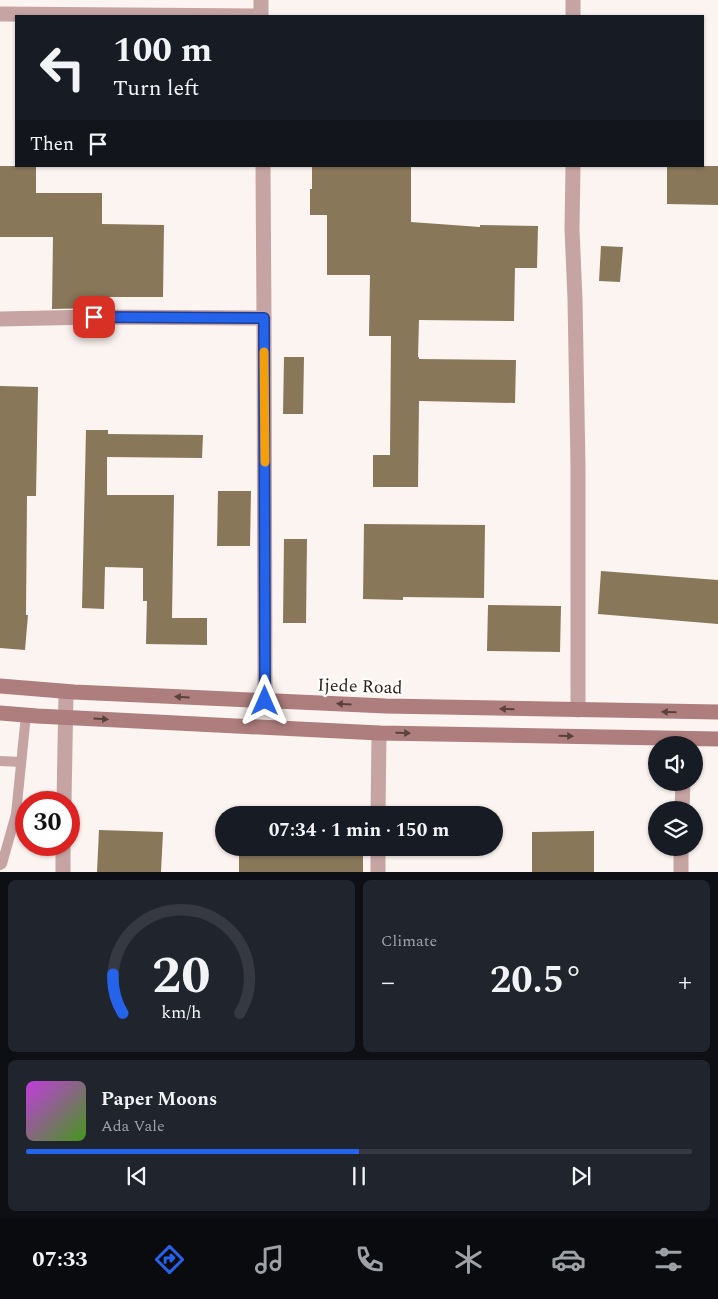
<!DOCTYPE html>
<html lang="en">
<head>
<meta charset="utf-8">
<style>
	:root { --surface:#171b24; --page:#20242c; --text:#f1f3f6; --muted:#9ea1a6; --line:#363941; --accent:#2563eb }
	body { margin:0; font-family:Spectral,serif; background:var(--page); color:var(--text); height:100vh; display:flex; flex-direction:column; font-size:19px; white-space:nowrap }
	* { box-sizing:border-box; margin:0 }
	p { font-size:16px; color:var(--muted) }
	.icon { flex:none; width:28px; height:28px; fill:none; stroke:currentColor; stroke-width:2; stroke-linecap:round; stroke-linejoin:round }
	.map { position:relative; height:872px; overflow:hidden }
	.panel { display:flex; flex-direction:column; gap:8px; padding:8px; background:#0d0f14; flex:1 }
	.panel>* { flex:none }
	.banner { position:absolute; left:15px; top:15px; width:689px; height:152px; border-radius:0px; box-shadow:0 1px 4px #0004; background:#171b24; color:var(--text); overflow:hidden }
	.tools { position:absolute; left:648px; top:736px; display:grid; gap:10px }
	.tools a { display:grid; place-items:center; width:55px; height:55px; border-radius:50%; background:var(--surface); box-shadow:0 1px 4px #0004; font-size:25px }
	.speed { position:absolute; left:15px; top:791px; display:flex; gap:10px; font-size:25px; font-weight:700; text-align:center }
	.speed>* { display:grid; place-content:center; width:65px; height:65px; border-radius:50%; background:var(--surface); box-shadow:0 1px 4px #0004; line-height:1 }
	.speed .limit { border:8px solid #d22; background:#fff; color:#111 }
	.pin { position:absolute; display:grid; place-items:center; width:42px; height:42px; color:#fff; margin:-21px; border-radius:10px; box-shadow:0 2px 8px #0006 }
	.me { position:absolute; width:55px; margin:-28px; rotate:0deg; stroke-linejoin:round; filter:drop-shadow(0 0 4px #0008) }
	.turn { display:flex; align-items:center; gap:18px; height:105px; padding:0 15px; font-size:22px }
	.turn .icon { width:65px; height:65px; stroke-width:2.5 }
	.turn b { display:block; font-size:35px; line-height:42px }
	.then { display:flex; align-items:center; height:48px; padding:0 15px; background:#0003; gap:10px; font-size:19px }
	.big { font-size:38px; font-weight:700; line-height:1.1 }
	.panel .widget { flex:1; display:flex; flex-direction:column; justify-content:center; gap:8px; min-width:0; padding:0 18px; border-radius:8px; background:var(--page) }
	.panel .dial { align-items:center; gap:0 }
	.dial svg { height:130px; overflow:visible; fill:none; stroke:var(--line); stroke-width:7; stroke-linecap:round; text-anchor:middle }
	.dial text { fill:var(--text); stroke:none }
	.song { display:flex; align-items:center; gap:15px }
	.cover { width:60px; height:60px; border-radius:8px; background:linear-gradient(135deg,hsl(290 70% 55%),hsl(100 70% 35%)) }
	.played { height:5px; border-radius:2px; background:linear-gradient(90deg,var(--accent) 50%,var(--line) 50%) }
	.keys { display:flex; justify-content:space-around; direction:ltr }
	.heat { display:flex; justify-content:space-between; align-items:center; font-size:28px; direction:ltr }
	.panel .tiles { flex:1; display:grid; gap:8px; grid-template-columns:1fr 1fr }
	.widget:last-child { grid-column:span 2 }
	.trip { position:absolute; left:215px; top:806px; width:288px; height:50px; border-radius:25px; background:var(--surface); box-shadow:0 1px 4px #0004; font-weight:700; line-height:50px; text-align:center }
	.tabs { display:flex; height:80px; justify-content:space-around; align-items:center; background:#090b0e; color:var(--muted) }
	.tabs .icon { width:35px; height:35px }
	.tabs .active { color:var(--accent) }
	.tabs b { font-size:22px; color:var(--text) }
	.map>svg:first-child { display:block }
	.building { fill:#887759 }
	.lines { fill:none; stroke-linecap:round; stroke-linejoin:round }
	.service { stroke:#c7a4a4; stroke-width:10 }
	.minor { stroke:#c7a4a4; stroke-width:15 }
	.secondary { stroke:#ae7d7d; stroke-width:15 }
	.oneway { fill:#5b413c }
	.route-casing { stroke:#184099; stroke-width:12 }
	.route { stroke:#2563eb; stroke-width:9 }
	.slow { stroke:#f59e0b; stroke-width:9 }
	.labels { text-anchor:middle; stroke-width:4.5; stroke-linejoin:round; paint-order:stroke }
	.street-label { font-size:18px; fill:#2e2119; stroke:#fff }
</style>
</head>
<body>
<div class="map">
<svg width="718" height="872" viewBox="0 0 718 872">
	<rect width="100%" height="100%" fill="#fcf4f0"/>
	<!-- building -->
	<g class="building">
		<polygon points="0,166 36,166 36,193 102,193 102,224 164,225 163,297 97,297 97,308 52,309 53,237 0,237"/>
		<polygon points="312,166 411,166 411,222 480,227 480,225 538,226 537,268 515,268 514,321 419,320 418,357 419,357 419,359 516,360 515,403 419,401 418,487 373,487 373,455 390,455 391,336 369,336 370,275 327,275 327,215 310,215 310,189 312,189"/>
		<polygon points="667,166 718,166 718,205 667,204"/>
		<polygon points="601,246 623,247 620,282 599,281"/>
		<polygon points="284,357 304,357 303,414 283,414"/>
		<polygon points="0,386 38,387 36,496 27,496 26,615 28,615 25,650 0,648"/>
		<polygon points="86,430 108,430 108,434 203,435 202,458 107,457 107,495 174,495 172,618 207,618 207,645 146,644 147,601 143,601 143,568 105,567 104,609 82,608"/>
		<polygon points="218,491 251,491 250,546 217,546"/>
		<polygon points="364,524 485,525 484,598 403,597 403,600 363,599"/>
		<polygon points="284,539 307,539 306,623 283,623"/>
		<polygon points="601,571 718,580 718,624 598,614"/>
		<polygon points="488,605 561,606 560,652 487,651"/>
		<polygon points="240,810 292,810 292,813 364,813 364,815 240,815"/>
		<polygon points="99,830 163,832 161,872 97,872"/>
		<polygon points="594,831 594,872 532,872 532,832"/>
		<rect x="239" y="848" width="124" height="24"/>
	</g>
	<g class="lines">
		<!-- service -->
		<g class="service">
			<polyline points="0,761 21,762"/>
			<polyline points="0,865 2,864 16,814 26,715"/>
		</g>
		<!-- minor -->
		<g class="minor">
			<polyline points="0,14 261,16"/>
			<polyline points="261,16 261,0"/>
			<polyline points="573,16 573,0"/>
			<polyline points="263,166 264,318 265,701"/>
			<polyline points="573,166 572,229 575,299 578,466 578,710"/>
			<polyline points="0,319 94,317 264,318"/>
			<polyline points="64,802 66,692"/>
			<polyline points="682,810 683,782"/>
			<polyline points="378,815 379,733"/>
			<polyline points="63,872 63,845"/>
			<polyline points="378,872 378,848"/>
			<polyline points="681,872 681,848"/>
		</g>
		<!-- secondary -->
		<g class="secondary">
			<polyline points="0,686 74,692 386,706 718,712"/>
			<polyline points="0,713 37,716 379,733 718,739"/>
		</g>
	</g>
	<!-- one-way arrows -->
	<defs><path id="oneway-solid" d="M-6-.8H1V-3.2L6.5 0L1 3.2V.8H-6Z" transform="scale(1.25)"/></defs>
	<g class="oneway">
		<use href="#oneway-solid" transform="translate(182 697) rotate(-177)"/>
		<use href="#oneway-solid" transform="translate(344 704) rotate(-177)"/>
		<use href="#oneway-solid" transform="translate(507 709) rotate(-179)"/>
		<use href="#oneway-solid" transform="translate(669 712) rotate(-179)"/>
		<use href="#oneway-solid" transform="translate(101 719) rotate(3)"/>
		<use href="#oneway-solid" transform="translate(403 733) rotate(1)"/>
		<use href="#oneway-solid" transform="translate(566 736) rotate(1)"/>
	</g>
	<g class="lines">
		<defs>
			<polyline id="route" points="94,317 264,318 265,701"/>
		</defs>
		<!-- route casing -->
		<use href="#route" class="route-casing"/>
		<!-- route -->
		<use href="#route" class="route"/>
		<!-- slow -->
		<polyline class="slow" points="264,352 265,462"/>
	</g>
	<g class="labels">
		<!-- street labels -->
		<g class="street-label">
			<text transform="translate(360 686) rotate(2)" y="6">Ijede Road</text>
		</g>
	</g>
</svg>
<div class="tools">
<a><svg class="icon" aria-label="sound" viewBox="0 0 24 24"><path d="M4 9h4l5-4v14l-5-4H4zM17 9q2 3 0 6"/></svg></a>
<a><svg class="icon" aria-label="layers" viewBox="0 0 24 24"><path d="M12 4l9 5-9 5-9-5zM3 14l9 5 9-5"/></svg></a>
</div>
<div class="speed"><div class="limit">30</div></div>
<div class="pin" style="left:94px;top:317px;background:#d93025"><svg class="icon" aria-label="arrive" viewBox="0 0 24 24"><path d="M6 21V4h12l-3 4 3 4H6"/></svg></div>
<svg class="me" style="left:265px;top:701px" viewBox="-20 -20 40 40"><path d="M0-17L14 15 0 8-14 15z" fill="#2563eb" stroke="#fff" stroke-width="4"/></svg>
<div class="trip">07:34 · 1 min · 150 m</div>
<div class="banner">
<div class="turn"><svg class="icon" aria-label="left" viewBox="0 0 24 24"><path d="M17 20v-9H6M10 6l-5 5 5 5"/></svg><div><b>100 m</b>Turn left</div></div>
<div class="then">Then<svg class="icon" aria-label="arrive" viewBox="0 0 24 24"><path d="M6 21V4h12l-3 4 3 4H6"/></svg></div>
</div>
</div>
<section class="panel">
<div class="tiles">
<div class="widget dial"><svg viewBox="0 0 100 80">
<path d="M14 69A42 42 0 1 1 86 69"/>
<path d="M14 69A42 42 0 0 1 8 45" stroke="#2563eb"/>
<text x="50" y="56" font-size="32" font-weight="700">20</text>
<text x="50" y="72" font-size="11">km/h</text>
</svg></div>
<div class="widget"><p>Climate</p>
<div class="heat"><a>−</a><b class="big">20.5°</b><a>+</a></div>
</div>
<div class="widget">
<div class="song"><i class="cover"></i><div><b>Paper Moons</b><p>Ada Vale</p></div></div>
<div class="played"></div>
<div class="keys"><svg class="icon" aria-label="previous" viewBox="0 0 24 24"><path d="M18 5L8 12l10 7zM5 5v14"/></svg><svg class="icon" aria-label="pause" viewBox="0 0 24 24"><path d="M8 5v14M16 5v14"/></svg><svg class="icon" aria-label="next" viewBox="0 0 24 24"><path d="M6 5l10 7-10 7zM19 5v14"/></svg></div>
</div>
</div>
</section>
<nav class="tabs">
<b>07:33</b>
<svg class="icon active" aria-label="directions" viewBox="0 0 24 24"><path d="M12 3l9 9-9 9-9-9zM9 14v-3h6M13 9l2 2-2 2"/></svg>
<svg class="icon" aria-label="music" viewBox="0 0 24 24"><path d="M9 18V5l10-2v13"/><circle cx="6" cy="18" r="3"/><circle cx="16" cy="16" r="3"/></svg>
<svg class="icon" aria-label="phone" viewBox="0 0 24 24"><path d="M5 4h4l2 5-3 2q2 4 5 5l2-3 5 2v4C11 20 4 13 5 4z"/></svg>
<svg class="icon" aria-label="climate" viewBox="0 0 24 24"><path d="M12 3v18M4 7l16 10M4 17L20 7"/></svg>
<svg class="icon" aria-label="car" viewBox="0 0 24 24"><path d="M5 17H2v-5l4-1 3-4h7l3 4 3 1v5h-3M9 17h6M6 11h13"/><circle cx="7" cy="17" r="2"/><circle cx="17" cy="17" r="2"/></svg>
<svg class="icon" aria-label="filters" viewBox="0 0 24 24"><path d="M4 7h16M4 17h16"/><circle cx="9" cy="7" r="2"/><circle cx="15" cy="17" r="2"/></svg>
</nav>
</body>
</html>
